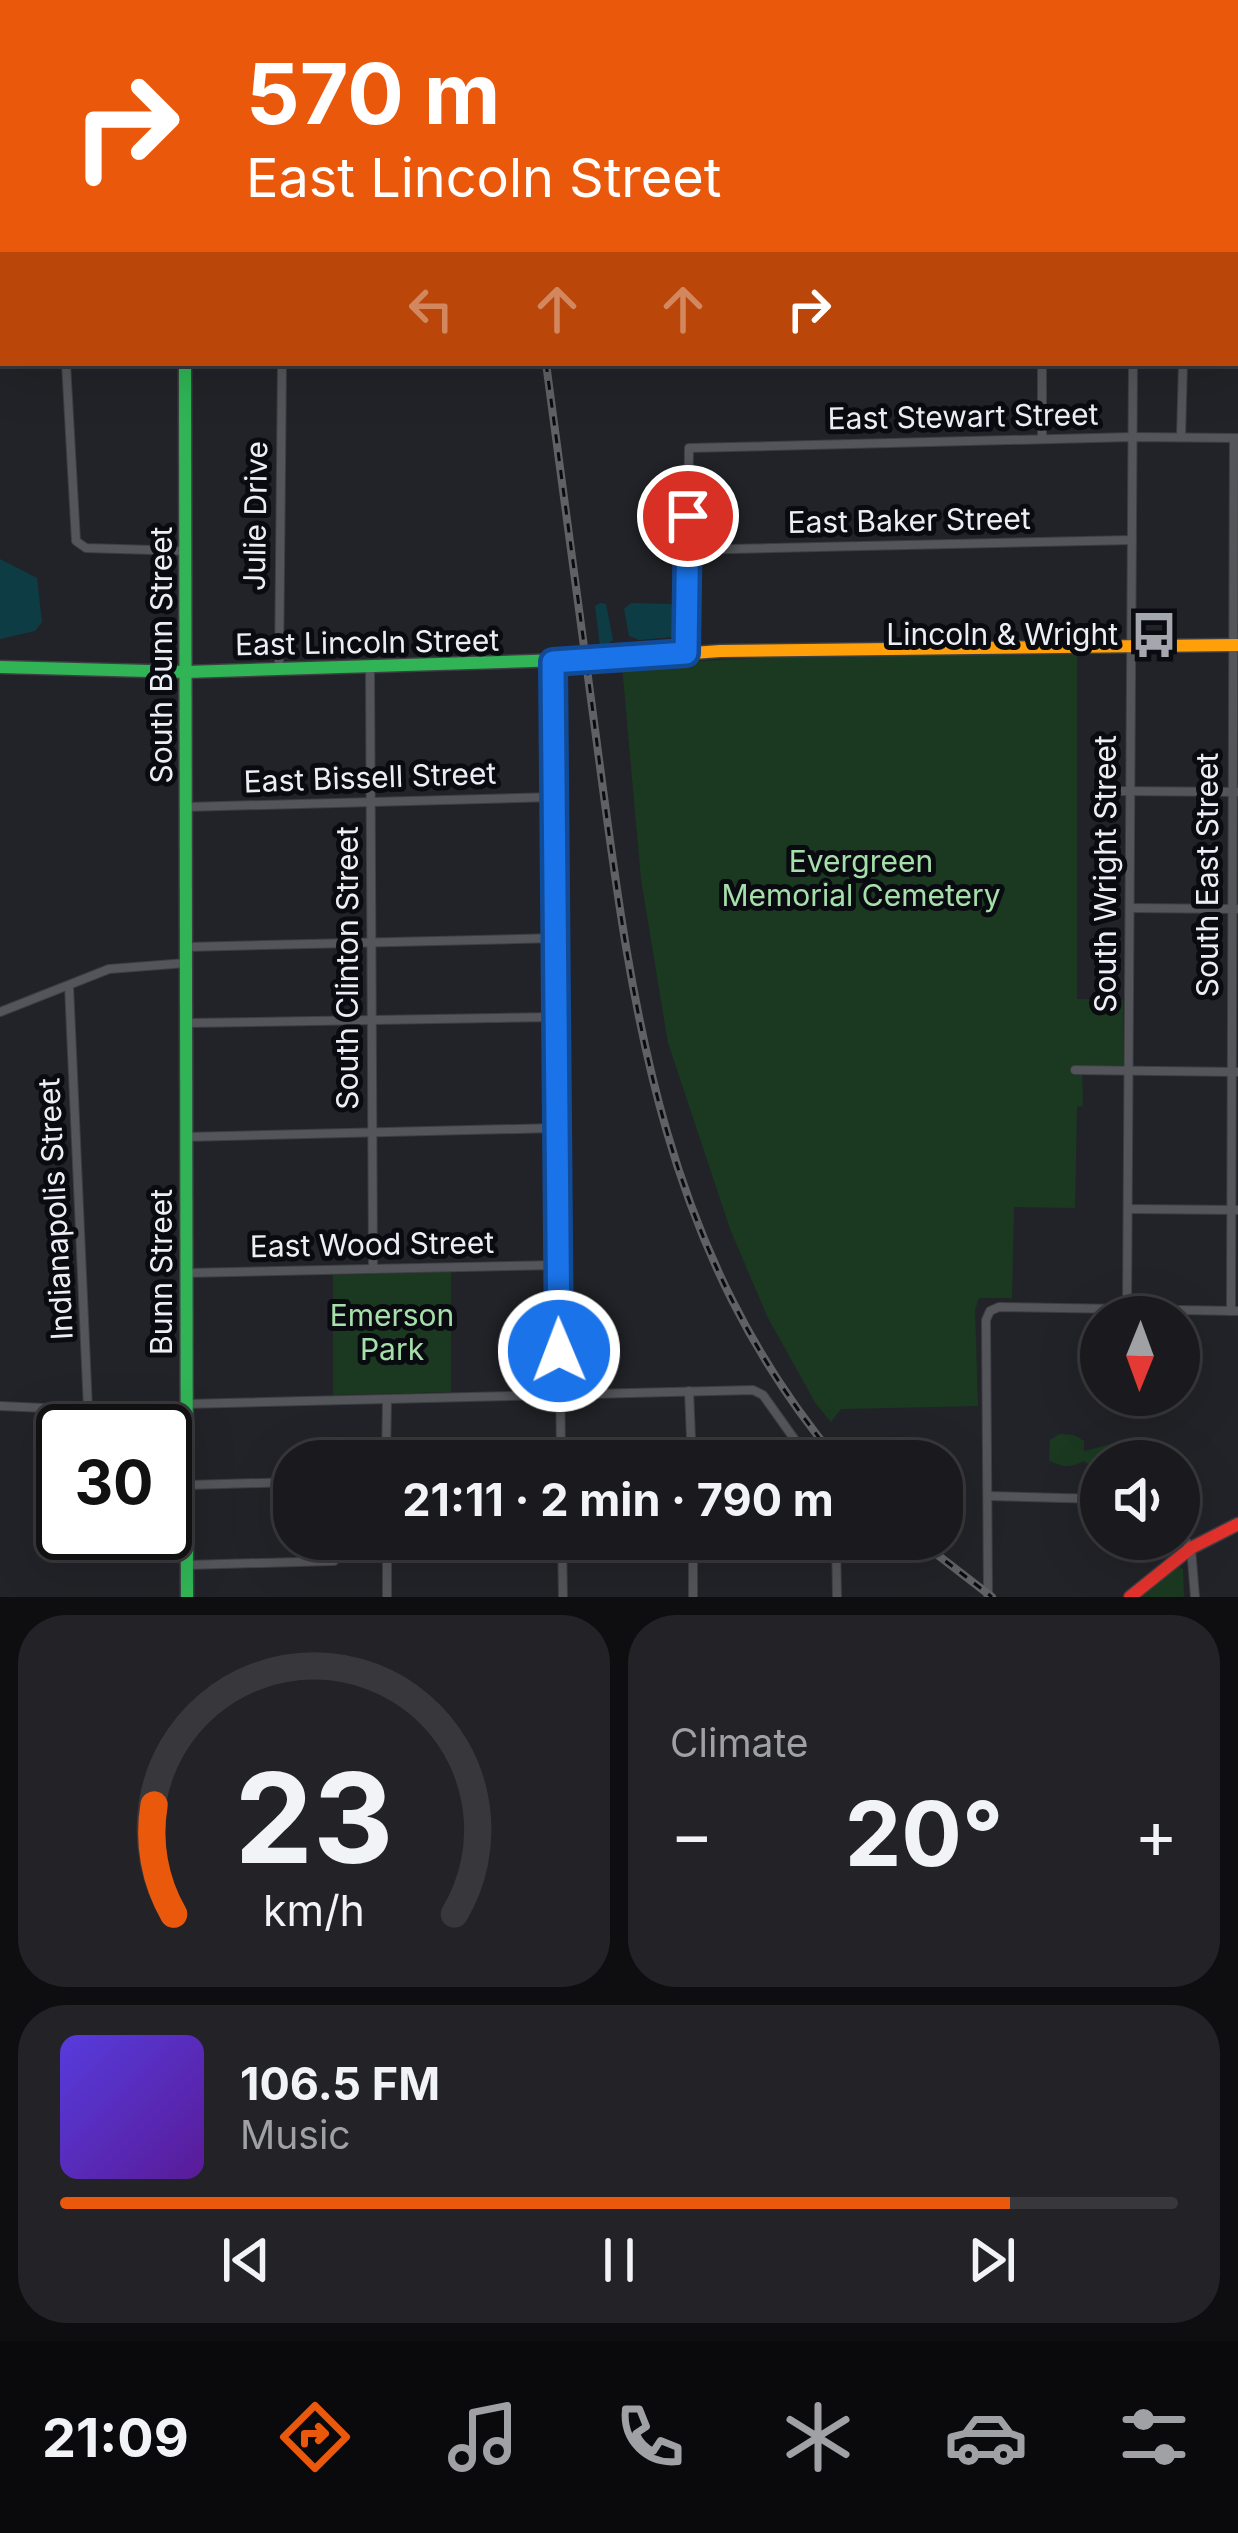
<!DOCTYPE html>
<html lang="en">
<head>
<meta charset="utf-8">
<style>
	:root { --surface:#1a1a1e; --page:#232327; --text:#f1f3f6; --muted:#9fa1a4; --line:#38383c; --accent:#ea580c }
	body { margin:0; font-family:Inter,sans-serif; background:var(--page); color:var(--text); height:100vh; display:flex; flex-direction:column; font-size:45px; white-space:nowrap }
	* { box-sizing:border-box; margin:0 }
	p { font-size:39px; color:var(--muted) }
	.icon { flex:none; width:66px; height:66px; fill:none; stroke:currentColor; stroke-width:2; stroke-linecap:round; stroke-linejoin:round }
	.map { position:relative; height:1597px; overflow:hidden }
	.panel { display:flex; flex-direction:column; gap:18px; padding:18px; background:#0e0e10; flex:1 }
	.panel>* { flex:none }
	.top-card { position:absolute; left:0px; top:0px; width:1239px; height:366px; box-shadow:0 12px 48px #0002,0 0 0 3px var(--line); background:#ea580c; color:#fff; overflow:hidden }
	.needle { width:78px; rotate:181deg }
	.buttons { position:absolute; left:1080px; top:1296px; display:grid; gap:24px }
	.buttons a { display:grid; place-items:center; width:120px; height:120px; border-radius:50%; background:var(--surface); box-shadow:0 12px 48px #0002,0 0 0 3px var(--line); font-size:60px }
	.speed { position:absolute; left:36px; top:1404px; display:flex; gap:24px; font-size:60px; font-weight:700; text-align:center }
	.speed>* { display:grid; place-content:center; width:156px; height:156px; border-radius:50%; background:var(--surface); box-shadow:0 12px 48px #0002,0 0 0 3px var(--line); line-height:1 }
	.speed .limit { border:6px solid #111; border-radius:18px; background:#fff; color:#111 }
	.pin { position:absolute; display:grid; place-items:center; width:102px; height:102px; color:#fff; margin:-51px; border:6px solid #fff; border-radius:50%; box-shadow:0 3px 12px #0007 }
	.me { position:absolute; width:132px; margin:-66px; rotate:359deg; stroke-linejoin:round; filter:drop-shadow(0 0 9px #0008) }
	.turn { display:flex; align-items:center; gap:42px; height:252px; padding:0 48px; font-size:54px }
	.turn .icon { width:156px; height:156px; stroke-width:2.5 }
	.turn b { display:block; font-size:84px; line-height:102px }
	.lanes { display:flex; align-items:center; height:114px; padding:0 48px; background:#0003; justify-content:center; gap:60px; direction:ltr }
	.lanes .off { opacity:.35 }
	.big { font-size:90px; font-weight:700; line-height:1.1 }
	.panel .tile { flex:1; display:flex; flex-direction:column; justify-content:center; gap:18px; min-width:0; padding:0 42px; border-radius:48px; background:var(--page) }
	.panel .dial { align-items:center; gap:0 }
	.dial svg { height:312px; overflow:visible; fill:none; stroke:var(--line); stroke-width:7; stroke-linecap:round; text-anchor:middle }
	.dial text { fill:var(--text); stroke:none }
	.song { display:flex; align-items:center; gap:36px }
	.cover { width:144px; height:144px; border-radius:18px; background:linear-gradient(135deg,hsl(250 70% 55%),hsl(270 70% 35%)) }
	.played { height:12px; border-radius:6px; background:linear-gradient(90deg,var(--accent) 85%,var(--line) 85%) }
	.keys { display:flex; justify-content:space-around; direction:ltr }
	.heat { display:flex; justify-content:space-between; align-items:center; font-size:66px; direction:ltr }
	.panel .tiles { flex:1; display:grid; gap:18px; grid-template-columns:1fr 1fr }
	.tile:last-child { grid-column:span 2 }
	.trip { position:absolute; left:273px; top:1440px; width:690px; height:120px; border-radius:48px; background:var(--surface); box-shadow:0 12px 48px #0002,0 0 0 3px var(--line); font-weight:700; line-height:120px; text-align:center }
	.tabs { display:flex; height:192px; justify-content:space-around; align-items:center; background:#0a0a0c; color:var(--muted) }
	.tabs .icon { width:84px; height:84px }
	.tabs .active { color:var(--accent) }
	.tabs b { font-size:54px; color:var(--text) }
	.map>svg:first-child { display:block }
	.green { fill:#1b3920 }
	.water { fill:#0d3c45 }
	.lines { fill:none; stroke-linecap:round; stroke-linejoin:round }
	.street-casing { stroke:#3d3e42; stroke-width:10 }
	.fast-casing { stroke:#3d3e42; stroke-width:15 }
	.slow-casing { stroke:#3d3e42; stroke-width:15 }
	.jam-casing { stroke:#3d3e42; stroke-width:15 }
	.street { stroke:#54555a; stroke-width:8 }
	.fast { stroke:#30b455; stroke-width:12 }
	.slow { stroke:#ff9f0a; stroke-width:12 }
	.jam { stroke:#e5322d; stroke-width:12 }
	.rail-casing { stroke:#606164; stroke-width:8 }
	.rail { stroke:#0a0b10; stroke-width:3; stroke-dasharray:9; stroke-linecap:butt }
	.route-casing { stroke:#114b97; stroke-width:30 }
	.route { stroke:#1a73e8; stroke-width:21 }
	.labels { text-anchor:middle; stroke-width:10; stroke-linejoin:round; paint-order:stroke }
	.street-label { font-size:30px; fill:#eceef6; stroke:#0a0b10 }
	.poi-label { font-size:30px; fill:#eceef6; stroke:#0a0b10; text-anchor:end }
	.park-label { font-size:30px; fill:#a5e0aa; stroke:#0a0b10 }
</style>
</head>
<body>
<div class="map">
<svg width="1238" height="1597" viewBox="0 0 1238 1597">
	<rect width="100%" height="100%" fill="#222328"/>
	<!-- green -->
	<g class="green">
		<rect x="934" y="0" width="262" height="3"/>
		<polygon points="1077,650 1077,999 1123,1000 1123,1065 1082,1066 1083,1106 1077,1107 1075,1208 1014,1207 1012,1298 979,1298 975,1310 978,1406 841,1409 831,1422 816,1404 768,1318 730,1229 668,1043 641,879 622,665 797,656"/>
		<polygon points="451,1272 451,1392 333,1395 333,1275"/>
		<path d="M 1060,1434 L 1074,1435 L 1084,1441 L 1084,1451 L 1111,1444 L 1115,1461 L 1101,1461 L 1096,1470 L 1084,1461 C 1070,1468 1062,1468 1049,1460 L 1050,1440 Z"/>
		<polygon points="1178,1566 1183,1569 1184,1597 1142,1597"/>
	</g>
	<!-- water -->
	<g class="water">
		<polygon points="0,559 37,578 42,622 35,631 0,639"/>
		<polygon points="600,603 606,604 613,640 604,647 600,646 595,606"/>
		<polygon points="631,603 670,604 676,608 676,631 672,637 639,640 629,636 624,609"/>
	</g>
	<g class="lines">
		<defs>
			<g id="street">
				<polyline points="440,0 440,3"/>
				<polyline points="504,0 505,3"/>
				<polyline points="872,3 873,0"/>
				<polyline points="66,363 76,541 86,548 187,551"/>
				<polyline points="1181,437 1183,363"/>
				<polyline points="1042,439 1042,363"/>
				<polyline points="687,550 1132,540"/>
				<polyline points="686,653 689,448 1132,437 1237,438"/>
				<polyline points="553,662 561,1461"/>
				<polyline points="370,667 373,1269"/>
				<polyline points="279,669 282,363"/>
				<polyline points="1115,791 1238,792"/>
				<polyline points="186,807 554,797"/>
				<polyline points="1130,908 1238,909"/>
				<polyline points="186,947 557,938"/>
				<polyline points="69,986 89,1431"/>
				<polyline points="0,1012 109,969 186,963"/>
				<polyline points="187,1023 556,1017"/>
				<polyline points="1075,1070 1238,1072"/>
				<polyline points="186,1137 556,1128"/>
				<polyline points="1128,1209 1238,1210"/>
				<polyline points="186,1273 558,1265"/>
				<polyline points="1127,1311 1133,363"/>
				<polyline points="1231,1311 1234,438"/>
				<polyline points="689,1391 692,1461"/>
				<polyline points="186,1404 753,1390 763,1395 810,1461"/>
				<polyline points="0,1406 88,1410"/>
				<polyline points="386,1461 387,1399"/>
				<polyline points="188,1485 294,1482"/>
				<polyline points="988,1496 1101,1499"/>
				<polyline points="1179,1532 1191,1548 1195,1597"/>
				<polyline points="387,1539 387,1597"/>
				<polyline points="562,1539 563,1597"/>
				<polyline points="836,1539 837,1597"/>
				<polyline points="187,1565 334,1561"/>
				<polyline points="693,1597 693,1539"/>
				<polyline points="988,1597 986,1320 990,1311 999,1307 1238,1311"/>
			</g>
			<g id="fast">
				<polyline points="0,234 3,234"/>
				<polyline points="185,363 187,1597"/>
				<polyline points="0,667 186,672 626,658"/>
			</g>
			<g id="slow">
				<polyline points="183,0 183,3"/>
				<polyline points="626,658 720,651 1238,645"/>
			</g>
			<g id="jam">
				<polyline points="1236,216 1238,216"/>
				<polyline points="1130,1597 1191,1548 1238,1524"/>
			</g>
		</defs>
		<!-- street casing -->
		<use href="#street" class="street-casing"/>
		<!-- fast casing -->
		<use href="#fast" class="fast-casing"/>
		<!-- slow casing -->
		<use href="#slow" class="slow-casing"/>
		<!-- jam casing -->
		<use href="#jam" class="jam-casing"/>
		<!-- street -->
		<use href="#street" class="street"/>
		<!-- fast -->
		<use href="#fast" class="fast"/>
		<!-- slow -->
		<use href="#slow" class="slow"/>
		<!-- jam -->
		<use href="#jam" class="jam"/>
		<defs>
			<g id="rail">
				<polyline points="485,0 486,3"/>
				<path d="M 546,363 C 564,495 582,627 599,759 C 633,1016 664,1254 838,1461"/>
				<polyline points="917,1539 992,1597"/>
			</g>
		</defs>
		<!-- rail casing -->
		<use href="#rail" class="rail-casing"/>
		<!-- rail -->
		<use href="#rail" class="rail"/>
	</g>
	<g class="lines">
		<defs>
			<polyline id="route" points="559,1351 553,662 686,653 688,516"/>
		</defs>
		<!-- route casing -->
		<use href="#route" class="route-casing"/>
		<!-- route -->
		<use href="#route" class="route"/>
	</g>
	<!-- icons -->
	<defs>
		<symbol id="bus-bare" viewBox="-9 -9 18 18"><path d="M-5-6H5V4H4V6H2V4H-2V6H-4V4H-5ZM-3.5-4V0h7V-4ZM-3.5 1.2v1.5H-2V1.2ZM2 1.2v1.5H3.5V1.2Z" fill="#a5a7ae" stroke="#0a0b10" stroke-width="2.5" paint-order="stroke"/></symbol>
	</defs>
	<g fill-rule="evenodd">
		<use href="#bus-bare" x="1121" y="602" width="66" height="66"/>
	</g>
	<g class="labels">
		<!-- street labels -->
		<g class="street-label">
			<text transform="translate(963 417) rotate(-1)" y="10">East Stewart Street</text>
			<text transform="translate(256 516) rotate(-89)" y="10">Julie Drive</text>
			<text transform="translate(909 521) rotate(-1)" y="10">East Baker Street</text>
			<text transform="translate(367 643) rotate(-1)" y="10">East Lincoln Street</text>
			<text transform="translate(162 655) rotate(-90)" y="10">South Bunn Street</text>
			<text transform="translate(370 778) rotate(-2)" y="10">East Bissell Street</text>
			<text transform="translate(1106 874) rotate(-90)" y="10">South Wright Street</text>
			<text transform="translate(1208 875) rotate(-90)" y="10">South East Street</text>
			<text transform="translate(348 968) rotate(-90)" y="10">South Clinton Street</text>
			<text transform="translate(56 1209) rotate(-93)" y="10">Indianapolis Street</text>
			<text transform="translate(372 1245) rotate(-1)" y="10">East Wood Street</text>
			<text transform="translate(162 1272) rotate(-90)" y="10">Bunn Street</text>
		</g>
		<!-- poi labels -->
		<g class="poi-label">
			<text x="1118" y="645">Lincoln &amp; Wright</text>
		</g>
		<!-- park labels -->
		<g class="park-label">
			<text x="861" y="872">Evergreen<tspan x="861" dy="34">Memorial Cemetery</tspan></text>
			<text x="392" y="1326">Emerson<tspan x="392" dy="34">Park</tspan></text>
		</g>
	</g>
</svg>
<div class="buttons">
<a><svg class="needle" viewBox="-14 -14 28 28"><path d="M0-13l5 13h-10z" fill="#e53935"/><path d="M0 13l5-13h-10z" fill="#9fa1a4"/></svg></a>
<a><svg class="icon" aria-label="sound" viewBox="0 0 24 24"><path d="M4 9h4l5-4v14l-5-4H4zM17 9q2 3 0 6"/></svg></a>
</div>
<div class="speed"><div class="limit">30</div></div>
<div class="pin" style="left:688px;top:516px;background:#d93025"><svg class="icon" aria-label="arrive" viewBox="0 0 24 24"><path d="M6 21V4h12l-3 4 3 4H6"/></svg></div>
<svg class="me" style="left:559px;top:1351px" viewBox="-20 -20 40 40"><circle r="17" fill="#1a73e8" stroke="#fff" stroke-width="3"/><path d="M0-11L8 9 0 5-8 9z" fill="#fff"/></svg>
<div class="trip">21:11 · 2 min · 790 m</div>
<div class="top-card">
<div class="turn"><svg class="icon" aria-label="right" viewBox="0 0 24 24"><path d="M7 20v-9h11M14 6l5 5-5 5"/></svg><div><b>570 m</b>East Lincoln Street</div></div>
<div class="lanes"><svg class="icon off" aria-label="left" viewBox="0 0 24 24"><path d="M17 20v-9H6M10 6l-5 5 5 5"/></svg><svg class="icon off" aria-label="ahead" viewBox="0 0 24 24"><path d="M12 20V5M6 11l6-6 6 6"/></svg><svg class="icon off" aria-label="ahead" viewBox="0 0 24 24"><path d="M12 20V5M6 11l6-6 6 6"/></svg><svg class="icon" aria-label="right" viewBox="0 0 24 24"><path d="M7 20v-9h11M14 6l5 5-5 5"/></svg></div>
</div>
</div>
<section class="panel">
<div class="tiles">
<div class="tile dial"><svg viewBox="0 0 100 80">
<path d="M14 69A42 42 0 1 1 86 69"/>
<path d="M14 69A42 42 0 0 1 9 41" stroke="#ea580c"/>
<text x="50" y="56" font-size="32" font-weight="700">23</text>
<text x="50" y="72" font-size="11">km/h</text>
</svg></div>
<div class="tile"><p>Climate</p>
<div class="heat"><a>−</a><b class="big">20°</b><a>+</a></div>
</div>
<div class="tile">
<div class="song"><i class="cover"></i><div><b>106.5 FM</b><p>Music</p></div></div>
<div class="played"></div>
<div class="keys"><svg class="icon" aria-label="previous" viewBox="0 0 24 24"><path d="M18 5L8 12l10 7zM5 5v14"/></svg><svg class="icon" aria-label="pause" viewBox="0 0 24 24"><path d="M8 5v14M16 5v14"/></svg><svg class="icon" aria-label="next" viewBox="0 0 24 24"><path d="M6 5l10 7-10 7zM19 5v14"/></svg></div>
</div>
</div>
</section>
<nav class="tabs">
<b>21:09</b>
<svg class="icon active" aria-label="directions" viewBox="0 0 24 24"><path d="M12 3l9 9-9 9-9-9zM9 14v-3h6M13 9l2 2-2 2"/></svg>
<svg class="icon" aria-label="music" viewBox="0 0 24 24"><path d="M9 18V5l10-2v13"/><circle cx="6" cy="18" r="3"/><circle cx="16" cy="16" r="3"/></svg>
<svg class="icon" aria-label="phone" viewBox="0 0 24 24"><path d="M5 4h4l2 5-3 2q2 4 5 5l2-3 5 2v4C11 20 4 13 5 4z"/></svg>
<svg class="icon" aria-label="climate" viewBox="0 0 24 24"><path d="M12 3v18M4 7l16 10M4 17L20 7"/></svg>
<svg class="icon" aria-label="car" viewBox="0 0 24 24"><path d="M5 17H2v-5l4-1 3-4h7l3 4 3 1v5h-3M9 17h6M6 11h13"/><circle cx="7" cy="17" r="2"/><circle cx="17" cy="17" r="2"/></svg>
<svg class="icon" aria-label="filters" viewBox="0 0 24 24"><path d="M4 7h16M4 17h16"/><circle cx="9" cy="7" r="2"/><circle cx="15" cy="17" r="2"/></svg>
</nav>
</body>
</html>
